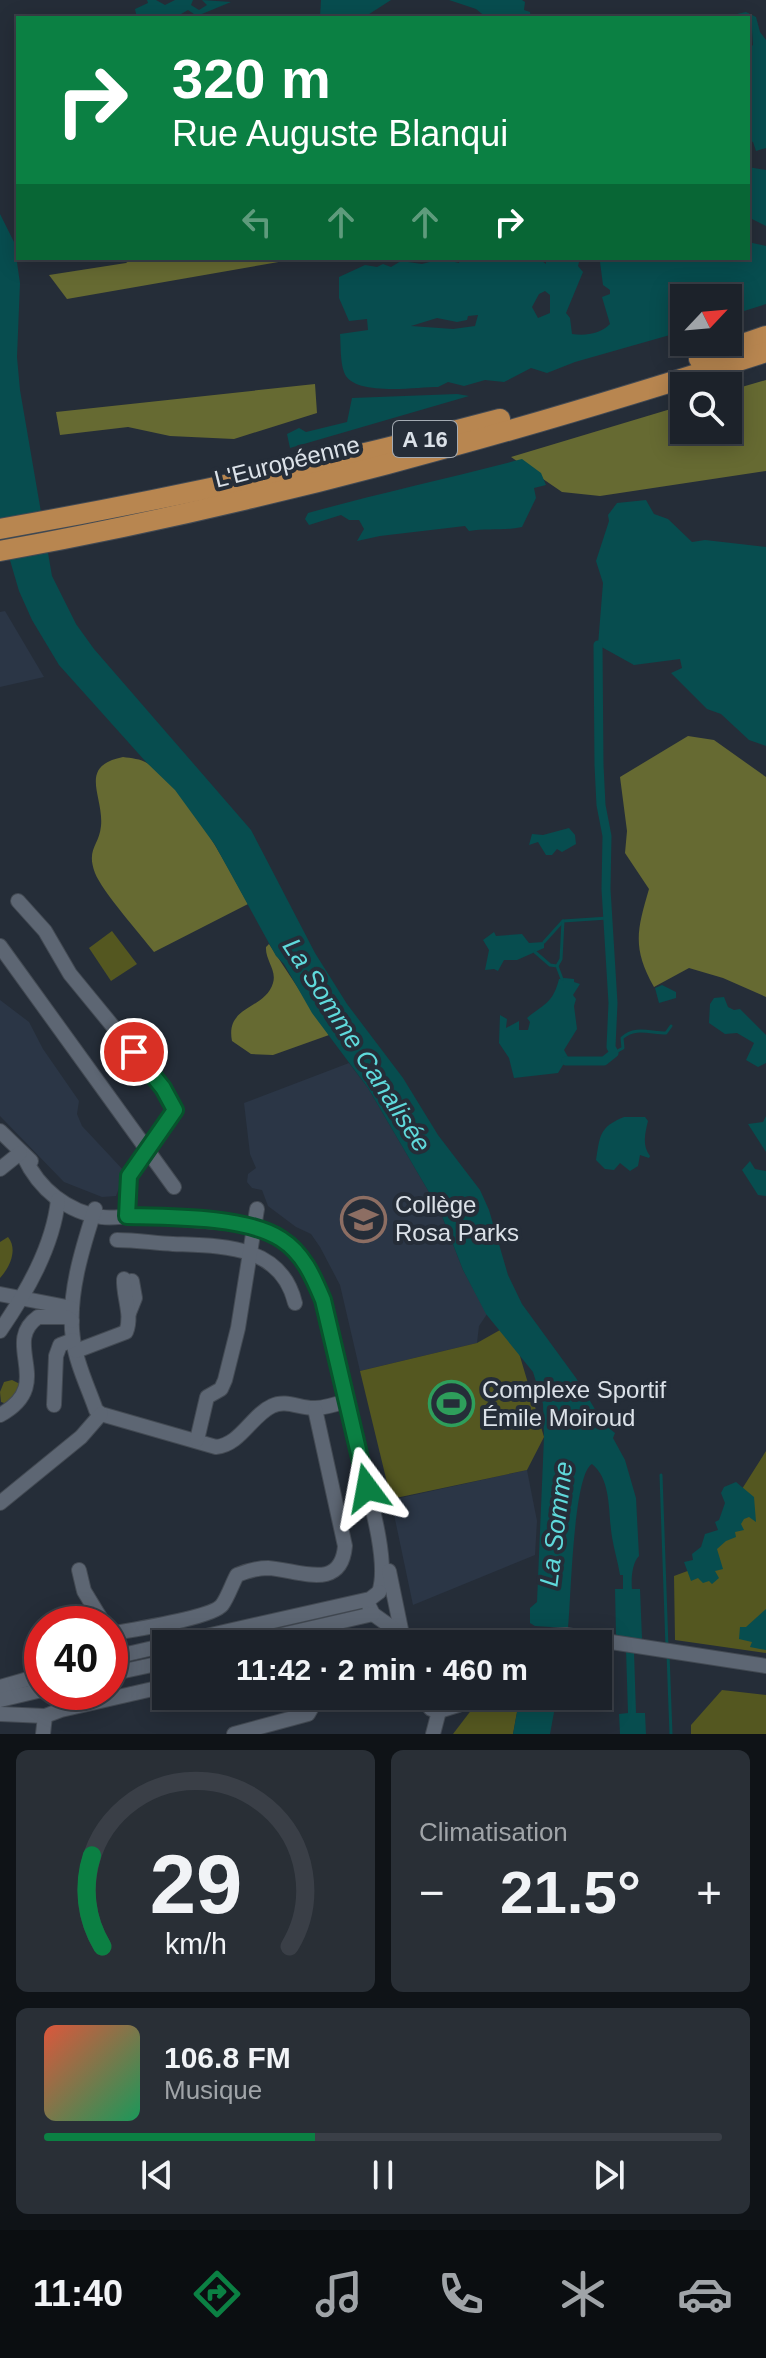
<!DOCTYPE html>
<html lang="fr">
<head>
<meta charset="utf-8">
<style>
	:root { --surface:#1c222a; --page:#292f36; --text:#f1f3f6; --muted:#a0a4a8; --line:#3a3f47; --accent:#0b8043 }
	body { margin:0; font-family:Arial,sans-serif; background:var(--page); color:var(--text); height:100vh; display:flex; flex-direction:column; font-size:30px; white-space:nowrap }
	* { box-sizing:border-box; margin:0 }
	p { font-size:26px; color:var(--muted) }
	.icon { flex:none; width:44px; height:44px; fill:none; stroke:currentColor; stroke-width:2; stroke-linecap:round; stroke-linejoin:round }
	.map { position:relative; height:1734px; overflow:hidden }
	.details { display:flex; flex-direction:column; gap:16px; padding:16px; background:#0f1317; flex:1 }
	.details>* { flex:none }
	.hud { position:absolute; left:16px; top:16px; width:734px; height:244px; border-radius:0px; box-shadow:0 4px 20px #0003,0 0 0 2px var(--line); background:#0b8043; color:#fff; overflow:hidden }
	.needle { width:52px; rotate:64deg }
	.fabs { position:absolute; left:670px; top:284px; display:grid; gap:16px }
	.fabs a { display:grid; place-items:center; width:72px; height:72px; border-radius:0px; background:var(--surface); box-shadow:0 4px 20px #0003,0 0 0 2px var(--line); font-size:40px }
	.speed { position:absolute; left:24px; top:1606px; display:flex; gap:16px; font-size:40px; font-weight:700; text-align:center }
	.speed>* { display:grid; place-content:center; width:104px; height:104px; border-radius:50%; background:var(--surface); box-shadow:0 4px 20px #0003,0 0 0 2px var(--line); line-height:1 }
	.speed .limit { border:12px solid #d22; background:#fff; color:#111 }
	.pin { position:absolute; display:grid; place-items:center; width:68px; height:68px; color:#fff; margin:-34px; border:4px solid #fff; border-radius:50%; box-shadow:0 2px 8px #0007 }
	.me { position:absolute; width:88px; margin:-44px; rotate:347deg; stroke-linejoin:round; filter:drop-shadow(0 0 6px #0008) }
	.turn { display:flex; align-items:center; gap:28px; height:168px; padding:0 24px; font-size:36px }
	.turn .icon { width:104px; height:104px; stroke-width:2.5 }
	.turn b { display:block; font-size:56px; line-height:68px }
	.lanes { display:flex; align-items:center; height:76px; padding:0 24px; background:#0003; justify-content:center; gap:40px; direction:ltr }
	.lanes .off { opacity:.35 }
	.big { font-size:60px; font-weight:600; line-height:1.1 }
	.details .widget { flex:1; display:flex; flex-direction:column; justify-content:center; gap:12px; min-width:0; padding:0 28px; border-radius:12px; background:var(--page) }
	.details .dial { align-items:center; gap:0 }
	.dial svg { height:208px; overflow:visible; fill:none; stroke:var(--line); stroke-width:7; stroke-linecap:round; text-anchor:middle }
	.dial text { fill:var(--text); stroke:none }
	.song { display:flex; align-items:center; gap:24px }
	.cover { width:96px; height:96px; border-radius:12px; background:linear-gradient(135deg,hsl(10 70% 55%),hsl(150 70% 35%)) }
	.played { height:8px; border-radius:4px; background:linear-gradient(90deg,var(--accent) 40%,var(--line) 40%) }
	.keys { display:flex; justify-content:space-around; direction:ltr }
	.heat { display:flex; justify-content:space-between; align-items:center; font-size:44px; direction:ltr }
	.details .tiles { flex:1; display:grid; gap:16px; grid-template-columns:1fr 1fr }
	.widget:last-child { grid-column:span 2 }
	.trip { position:absolute; left:152px; top:1630px; width:460px; height:80px; border-radius:0px; background:var(--surface); box-shadow:0 4px 20px #0003,0 0 0 2px var(--line); font-weight:600; line-height:80px; text-align:center }
	.menu { display:flex; height:128px; justify-content:space-around; align-items:center; background:#0b0e11; color:var(--muted) }
	.menu .icon { width:56px; height:56px }
	.menu .selected { color:var(--accent) }
	.menu b { font-size:36px; color:var(--text) }
	.map>svg:first-child { display:block }
	.built { fill:#2b3646 }
	.green { fill:#545720 }
	.forest { fill:#666a32 }
	.water { fill:#074d4f; fill-rule:evenodd }
	.lines { fill:none; stroke-linecap:round; stroke-linejoin:round }
	.stream { stroke:#074d4f; stroke-width:3 }
	.canal { stroke:#074d4f; stroke-width:9 }
	.minor-casing { stroke:#434a53; stroke-width:16 }
	.highway-casing { stroke:#434a53; stroke-width:22 }
	.minor { stroke:#5d6673; stroke-width:14 }
	.highway { stroke:#b88650; stroke-width:20 }
	.route-casing { stroke:#07532c; stroke-width:20 }
	.route { stroke:#0b8043; stroke-width:14 }
	.labels { text-anchor:middle; stroke-width:8; stroke-linejoin:round; paint-order:stroke }
	.shield { fill:#252d38; stroke:#a4abb3; stroke-width:2 }
	.shield-label { font-size:22px; font-weight:bold; fill:#dbe1e8 }
	.street-label { font-size:24px; fill:#dbe1e8; stroke:#252d38 }
	.poi-label { font-size:24px; fill:#dbe1e8; stroke:#252d38; text-anchor:start }
	.water-label { font-size:26px; font-style:italic; fill:#5fd9db; stroke:#252d38 }
</style>
</head>
<body>
<div class="map">
<svg width="766" height="1734" viewBox="0 0 766 1734">
	<rect width="100%" height="100%" fill="#252d38"/>
	<!-- built -->
	<g class="built">
		<polygon points="5,611 44,677 0,687 0,612"/>
		<polygon points="0,1000 29,1022 43,1049 79,1101 77,1114 82,1126 125,1172 116,1196 102,1197 64,1182 0,1116"/>
		<polygon points="349,1063 368,1088 440,1211 463,1270 487,1314 479,1326 477,1343 360,1371 340,1285 320,1247 311,1234 296,1227 268,1206 262,1190 252,1188 247,1182 248,1174 256,1168 250,1154 244,1103"/>
		<polygon points="527,1470 537,1521 535,1555 413,1605 391,1500"/>
	</g>
	<!-- green -->
	<g class="green">
		<polygon points="112,931 137,964 111,981 89,948"/>
		<path d="M 8,1237 C 18,1249 10,1267 0,1278 L 0,1242 Z"/>
		<polygon points="500,1330 519,1353 544,1437 527,1470 391,1499 360,1371 477,1343"/>
		<polygon points="12,1380 20,1384 22,1391 10,1405 1,1402 0,1392 4,1382"/>
		<polygon points="766,1451 766,1653 675,1640 674,1576 701,1566 735,1500"/>
		<polygon points="722,1690 766,1695 766,1734 691,1734 691,1725"/>
		<polygon points="482,1696 520,1696 513,1734 453,1734"/>
	</g>
	<!-- forest -->
	<g class="forest">
		<polygon points="133,258 295,258 296,259 67,299 49,275 126,263"/>
		<polygon points="766,380 766,471 600,496 562,492 511,457 684,405 684,430 728,430 728,391"/>
		<polygon points="315,384 317,413 234,439 170,436 128,427 60,435 56,412"/>
		<path d="M 688,736 L 714,740 L 766,777 L 766,997 L 723,978 L 689,968 L 654,987 C 632,948 637,930 649,889 L 625,853 L 627,831 L 620,777 Z"/>
		<path d="M 123,757 C 131,758 141,759 147,763 C 187,789 225,862 248,904 L 154,952 C 140,934 102,891 95,873 C 86,849 99,846 101,826 C 104,796 77,766 123,757 Z"/>
		<path d="M 269,944 L 329,1035 L 273,1055 L 251,1054 L 232,1041 C 225,1005 265,1010 273,983 C 277,970 265,960 266,947 Z"/>
	</g>
	<!-- water -->
	<g class="water">
		<polygon points="147,0 156,0 165,5 175,0 193,0 191,5 199,10 207,5 202,0 231,2 197,16 188,10 174,18 137,18 135,9 148,3"/>
		<polygon points="321,0 391,0 363,18 320,18"/>
		<polygon points="449,0 522,0 525,2 524,10 530,12 531,18 487,18 476,9"/>
		<polygon points="746,12 756,17 760,32 766,40 766,148 756,151 753,142 748,140 748,49 753,45 752,30 748,27 748,18 737,18 737,14"/>
		<polygon points="748,167 766,170 766,226 752,219 748,221"/>
		<path d="M 0,214 L 14,242 L 20,283 L 17,357 L 20,390 L 52,576 L 76,624 L 94,649 L 251,830 L 315,953 L 347,1004 L 403,1078 L 438,1135 L 480,1190 L 489,1210 L 508,1275 L 522,1304 L 576,1378 L 604,1424 L 615,1433 L 613,1438 L 625,1460 L 636,1498 L 639,1556 C 632,1563 631,1579 632,1589 L 640,1589 L 642,1638 L 634,1652 L 636,1713 L 645,1713 L 646,1734 L 620,1734 L 619,1714 L 628,1713 L 626,1650 L 616,1634 L 615,1589 L 623,1589 L 623,1575 L 620,1575 C 618,1562 614,1550 612,1537 C 608,1514 612,1480 592,1464 C 573,1474 571,1601 568,1628 L 535,1626 L 530,1623 L 530,1608 L 537,1602 L 544,1437 L 543,1404 L 533,1372 L 486,1314 L 463,1270 L 440,1211 L 368,1088 L 312,1013 L 284,964 L 276,956 L 215,845 L 175,790 L 146,762 L 59,665 L 32,620 L 19,591 L 0,526 Z"/>
		<path d="M 748,242 L 766,246 L 766,304 L 728,316 L 728,298 L 684,298 L 684,331 L 575,362 L 547,373 L 531,368 L 504,382 L 485,380 L 464,386 L 448,382 L 438,387 C 416,387 352,397 344,372 C 340,361 341,346 340,334 L 368,330 L 367,319 L 349,321 L 339,298 L 339,277 L 365,265 L 377,267 L 383,264 L 391,267 L 401,261 L 422,264 L 441,259 L 459,263 L 460,258 L 538,258 L 546,264 L 546,258 L 580,258 L 578,266 L 583,272 L 566,313 L 570,318 L 572,334 C 586,336 600,334 610,324 L 602,297 L 610,294 L 610,290 L 603,285 L 600,262 L 608,258 L 660,258 L 664,260 L 667,258 L 678,260 L 748,258 ZM 545,291 L 550,295 L 550,313 L 538,318 L 532,307 L 539,294 ZM 478,315 L 475,326 L 453,329 L 411,326 L 437,318 L 457,322 L 467,320 L 468,316 Z"/>
		<polygon points="457,394 469,396 290,448 287,434 299,428 306,432 347,422 352,398"/>
		<path d="M 522,459 L 541,473 L 546,485 L 534,488 L 536,498 L 522,527 C 504,531 487,528 469,531 L 465,526 L 380,536 L 357,541 L 364,529 L 359,520 L 349,520 L 341,515 L 309,525 L 305,519 L 308,513 C 379,493 451,478 522,459 Z"/>
		<polygon points="646,500 654,514 668,519 692,542 705,540 766,547 766,746 749,740 721,714 707,709 671,673 682,668 680,659 634,665 598,645 603,583 596,561 609,521 608,515 617,503"/>
		<polygon points="569,828 575,835 576,844 562,852 557,849 552,855 546,855 538,842 529,845 532,834 543,835"/>
		<polygon points="494,932 496,936 522,934 529,943 544,942 544,948 517,960 504,960 498,971 494,969 485,970 489,950 483,940"/>
		<path d="M 564,978 L 574,979 L 574,982 L 580,984 L 573,995 L 576,999 L 574,1006 L 577,1029 L 564,1050 L 568,1057 L 558,1073 L 514,1078 L 509,1058 L 499,1043 L 500,1015 L 507,1019 L 506,1028 L 519,1021 L 519,1030 L 528,1030 L 530,1022 L 527,1018 C 545,1003 553,1003 559,979 Z"/>
		<polygon points="662,985 676,992 676,998 659,1003 655,988"/>
		<polygon points="724,997 728,1007 734,1010 740,1009 766,1035 766,1063 758,1067 746,1060 754,1043 737,1033 725,1034 709,1023 710,1004 714,998"/>
		<polygon points="766,1116 766,1152 748,1124 763,1122"/>
		<path d="M 624,1117 L 645,1117 L 648,1121 C 645,1133 642,1146 650,1156 L 649,1158 L 640,1155 L 638,1166 L 630,1171 L 620,1163 L 614,1170 L 605,1169 L 596,1160 C 600,1136 599,1127 624,1117 Z"/>
		<polygon points="750,1161 755,1169 766,1171 766,1196 758,1195 742,1170"/>
		<polygon points="736,1482 754,1497 756,1522 749,1517 744,1519 741,1524 744,1530 735,1532 736,1537 726,1541 717,1549 723,1569 715,1571 719,1578 712,1584 709,1581 703,1583 698,1578 691,1581 684,1562 693,1560 692,1554 701,1547 705,1534 718,1530 715,1522 719,1520 725,1503 721,1493 724,1487"/>
		<polygon points="766,1609 766,1650 750,1647 752,1642 739,1639 740,1627 746,1627"/>
		<polygon points="520,1696 557,1696 550,1734 513,1734"/>
	</g>
	<g class="lines">
		<!-- stream -->
		<g class="stream">
			<polyline points="544,942 563,921 608,918"/>
			<polyline points="535,952 550,965 557,966 562,979"/>
			<polyline points="557,966 561,959 563,921"/>
			<path d="M 614,1053 L 623,1048 L 622,1038 C 635,1026 650,1033 666,1033 L 671,1026"/>
			<polyline points="661,1475 667,1647"/>
			<polyline points="668,1654 671,1734"/>
		</g>
		<!-- canal -->
		<polyline class="canal" points="566,1061 604,1061 614,1053 611,1047 613,1003 606,889 607,836 601,805 599,765 598,645"/>
		<defs>
			<g id="minor">
				<polyline points="18,901 45,931 70,974 161,1085 175,1110 129,1176 127,1216"/>
				<polyline points="0,946 174,1187"/>
				<polyline points="0,1131 31,1161"/>
				<path d="M 24,1157 C 39,1189 67,1212 102,1217 C 113,1219 122,1216 132,1216 C 152,1216 172,1218 192,1220 C 239,1223 288,1227 312,1274 C 324,1296 328,1320 333,1344 C 341,1377 349,1410 356,1444 C 364,1479 391,1560 379,1592"/>
				<polyline points="0,1169 20,1153"/>
				<path d="M 95,1209 C 82,1249 67,1297 73,1339 C 76,1363 88,1387 96,1410 L 101,1414 L 216,1447 C 240,1445 252,1415 272,1406 C 286,1399 301,1409 315,1408 C 325,1408 337,1404 346,1401"/>
				<path d="M 117,1240 C 136,1240 154,1243 173,1244 C 221,1246 281,1244 295,1303"/>
				<polyline points="0,1294 72,1308"/>
				<polyline points="129,1313 135,1298 132,1281"/>
				<path d="M 0,1331 C 26,1293 53,1247 58,1200"/>
				<path d="M 76,1351 L 126,1332 C 133,1315 123,1297 124,1279"/>
				<polyline points="54,1405 56,1356 60,1345 73,1340"/>
				<path d="M 0,1415 C 57,1384 0,1344 38,1317 L 66,1317 L 72,1321"/>
				<polyline points="197,1440 207,1397 221,1389 225,1380 238,1328 257,1209"/>
				<polyline points="0,1503 81,1437 101,1414"/>
				<polyline points="79,1570 84,1591 104,1624"/>
				<polyline points="389,1571 404,1644"/>
				<polyline points="369,1606 373,1614 401,1634"/>
				<path d="M 110,1634 C 130,1630 212,1618 222,1605 C 228,1597 232,1584 237,1575 C 247,1571 256,1568 268,1568 C 299,1570 341,1592 345,1546 L 315,1409"/>
				<polyline points="171,1644 370,1599 379,1592"/>
				<polyline points="243,1644 373,1614"/>
				<polyline points="514,1644 533,1637 566,1635 766,1666"/>
				<polyline points="110,1658 166,1645"/>
				<polyline points="110,1674 166,1662"/>
				<polyline points="0,1687 42,1675"/>
				<polyline points="421,1696 431,1709 439,1711"/>
				<polyline points="0,1700 42,1690"/>
				<polyline points="439,1711 458,1705 465,1696"/>
				<polyline points="0,1714 45,1716"/>
				<polyline points="43,1734 45,1716 61,1710 166,1686"/>
				<polyline points="234,1734 308,1714 318,1696"/>
				<polyline points="433,1734 439,1711"/>
			</g>
			<g id="highway">
				<polyline points="699,359 766,336"/>
				<path d="M 0,529 C 168,499 335,463 500,419"/>
				<path d="M 0,551 C 260,504 515,433 766,352"/>
			</g>
		</defs>
		<!-- minor casing -->
		<use href="#minor" class="minor-casing"/>
		<!-- highway casing -->
		<use href="#highway" class="highway-casing"/>
		<!-- minor -->
		<use href="#minor" class="minor"/>
		<!-- highway -->
		<use href="#highway" class="highway"/>
	</g>
	<g class="lines">
		<defs>
			<path id="route" d="M 134,1052 L 163,1088 L 175,1110 L 129,1176 L 127,1216 C 169,1217 246,1216 281,1239 C 303,1253 313,1276 323,1300 L 367,1488"/>
		</defs>
		<!-- route casing -->
		<use href="#route" class="route-casing"/>
		<!-- route -->
		<use href="#route" class="route"/>
	</g>
	<!-- icons -->
	<defs>
		<symbol id="school-ring" viewBox="-11 -11 22 22"><circle r="9.5" fill="#252d38" stroke="#8d6e63" stroke-width="1.5"/><path d="M0-5L7-2L0 1L-7-2ZM-4 1L0 2.5L4 1V4Q0 6-4 4Z" fill="#8d6e63"/></symbol>
		<symbol id="stadium-ring" viewBox="-11 -11 22 22"><circle r="9.5" fill="#252d38" stroke="#2e9e5b" stroke-width="1.5"/><path d="M0-5a6.5 5 0 1 0 0 10a6.5 5 0 1 0 0-10ZM-3.5-1.8h7v3.6h-7Z" fill="#2e9e5b"/></symbol>
	</defs>
	<g fill-rule="evenodd">
		<use href="#school-ring" x="338" y="1194" width="51" height="51"/>
		<use href="#stadium-ring" x="426" y="1378" width="51" height="51"/>
	</g>
	<g class="labels">
		<!-- shield labels -->
		<rect class="shield" x="393" y="421" width="64" height="36" rx="6"/>
		<g class="shield-label">
			<text x="425" y="447">A 16</text>
		</g>
		<!-- street labels -->
		<g class="street-label">
			<text transform="translate(287 462) rotate(-14)" y="8">L'Européenne</text>
		</g>
		<!-- poi labels -->
		<g class="poi-label">
			<text x="395" y="1213">Collège<tspan x="395" dy="28">Rosa Parks</tspan></text>
			<text x="482" y="1398">Complexe Sportif<tspan x="482" dy="28">Émile Moiroud</tspan></text>
		</g>
		<!-- water labels -->
		<g class="water-label">
			<text transform="translate(357 1045) rotate(57)" y="9">La Somme Canalisée</text>
			<text transform="translate(556 1524) rotate(-83)" y="9">La Somme</text>
		</g>
	</g>
</svg>
<div class="fabs">
<a><svg class="needle" viewBox="-14 -14 28 28"><path d="M0-13l5 13h-10z" fill="#e53935"/><path d="M0 13l5-13h-10z" fill="#a0a4a8"/></svg></a>
<a><svg class="icon" aria-label="search" viewBox="0 0 24 24"><circle cx="10" cy="10" r="6"/><path d="M15 15l6 6"/></svg></a>
</div>
<div class="speed"><div class="limit">40</div></div>
<div class="pin" style="left:134px;top:1052px;background:#d93025"><svg class="icon" aria-label="arrive" viewBox="0 0 24 24"><path d="M6 21V4h12l-3 4 3 4H6"/></svg></div>
<svg class="me" style="left:367px;top:1488px" viewBox="-20 -20 40 40"><path d="M0-17L14 15 0 8-14 15z" fill="#0b8043" stroke="#fff" stroke-width="4"/></svg>
<div class="trip">11:42 · 2 min · 460 m</div>
<div class="hud">
<div class="turn"><svg class="icon" aria-label="right" viewBox="0 0 24 24"><path d="M7 20v-9h11M14 6l5 5-5 5"/></svg><div><b>320 m</b>Rue Auguste Blanqui</div></div>
<div class="lanes"><svg class="icon off" aria-label="left" viewBox="0 0 24 24"><path d="M17 20v-9H6M10 6l-5 5 5 5"/></svg><svg class="icon off" aria-label="ahead" viewBox="0 0 24 24"><path d="M12 20V5M6 11l6-6 6 6"/></svg><svg class="icon off" aria-label="ahead" viewBox="0 0 24 24"><path d="M12 20V5M6 11l6-6 6 6"/></svg><svg class="icon" aria-label="right" viewBox="0 0 24 24"><path d="M7 20v-9h11M14 6l5 5-5 5"/></svg></div>
</div>
</div>
<section class="details">
<div class="tiles">
<div class="widget dial"><svg viewBox="0 0 100 80">
<path d="M14 69A42 42 0 1 1 86 69"/>
<path d="M14 69A42 42 0 0 1 10 34" stroke="#0b8043"/>
<text x="50" y="56" font-size="32" font-weight="700">29</text>
<text x="50" y="72" font-size="11">km/h</text>
</svg></div>
<div class="widget"><p>Climatisation</p>
<div class="heat"><a>−</a><b class="big">21.5°</b><a>+</a></div>
</div>
<div class="widget">
<div class="song"><i class="cover"></i><div><b>106.8 FM</b><p>Musique</p></div></div>
<div class="played"></div>
<div class="keys"><svg class="icon" aria-label="previous" viewBox="0 0 24 24"><path d="M18 5L8 12l10 7zM5 5v14"/></svg><svg class="icon" aria-label="pause" viewBox="0 0 24 24"><path d="M8 5v14M16 5v14"/></svg><svg class="icon" aria-label="next" viewBox="0 0 24 24"><path d="M6 5l10 7-10 7zM19 5v14"/></svg></div>
</div>
</div>
</section>
<nav class="menu">
<b>11:40</b>
<svg class="icon selected" aria-label="directions" viewBox="0 0 24 24"><path d="M12 3l9 9-9 9-9-9zM9 14v-3h6M13 9l2 2-2 2"/></svg>
<svg class="icon" aria-label="music" viewBox="0 0 24 24"><path d="M9 18V5l10-2v13"/><circle cx="6" cy="18" r="3"/><circle cx="16" cy="16" r="3"/></svg>
<svg class="icon" aria-label="phone" viewBox="0 0 24 24"><path d="M5 4h4l2 5-3 2q2 4 5 5l2-3 5 2v4C11 20 4 13 5 4z"/></svg>
<svg class="icon" aria-label="climate" viewBox="0 0 24 24"><path d="M12 3v18M4 7l16 10M4 17L20 7"/></svg>
<svg class="icon" aria-label="car" viewBox="0 0 24 24"><path d="M5 17H2v-5l4-1 3-4h7l3 4 3 1v5h-3M9 17h6M6 11h13"/><circle cx="7" cy="17" r="2"/><circle cx="17" cy="17" r="2"/></svg>
</nav>
</body>
</html>
